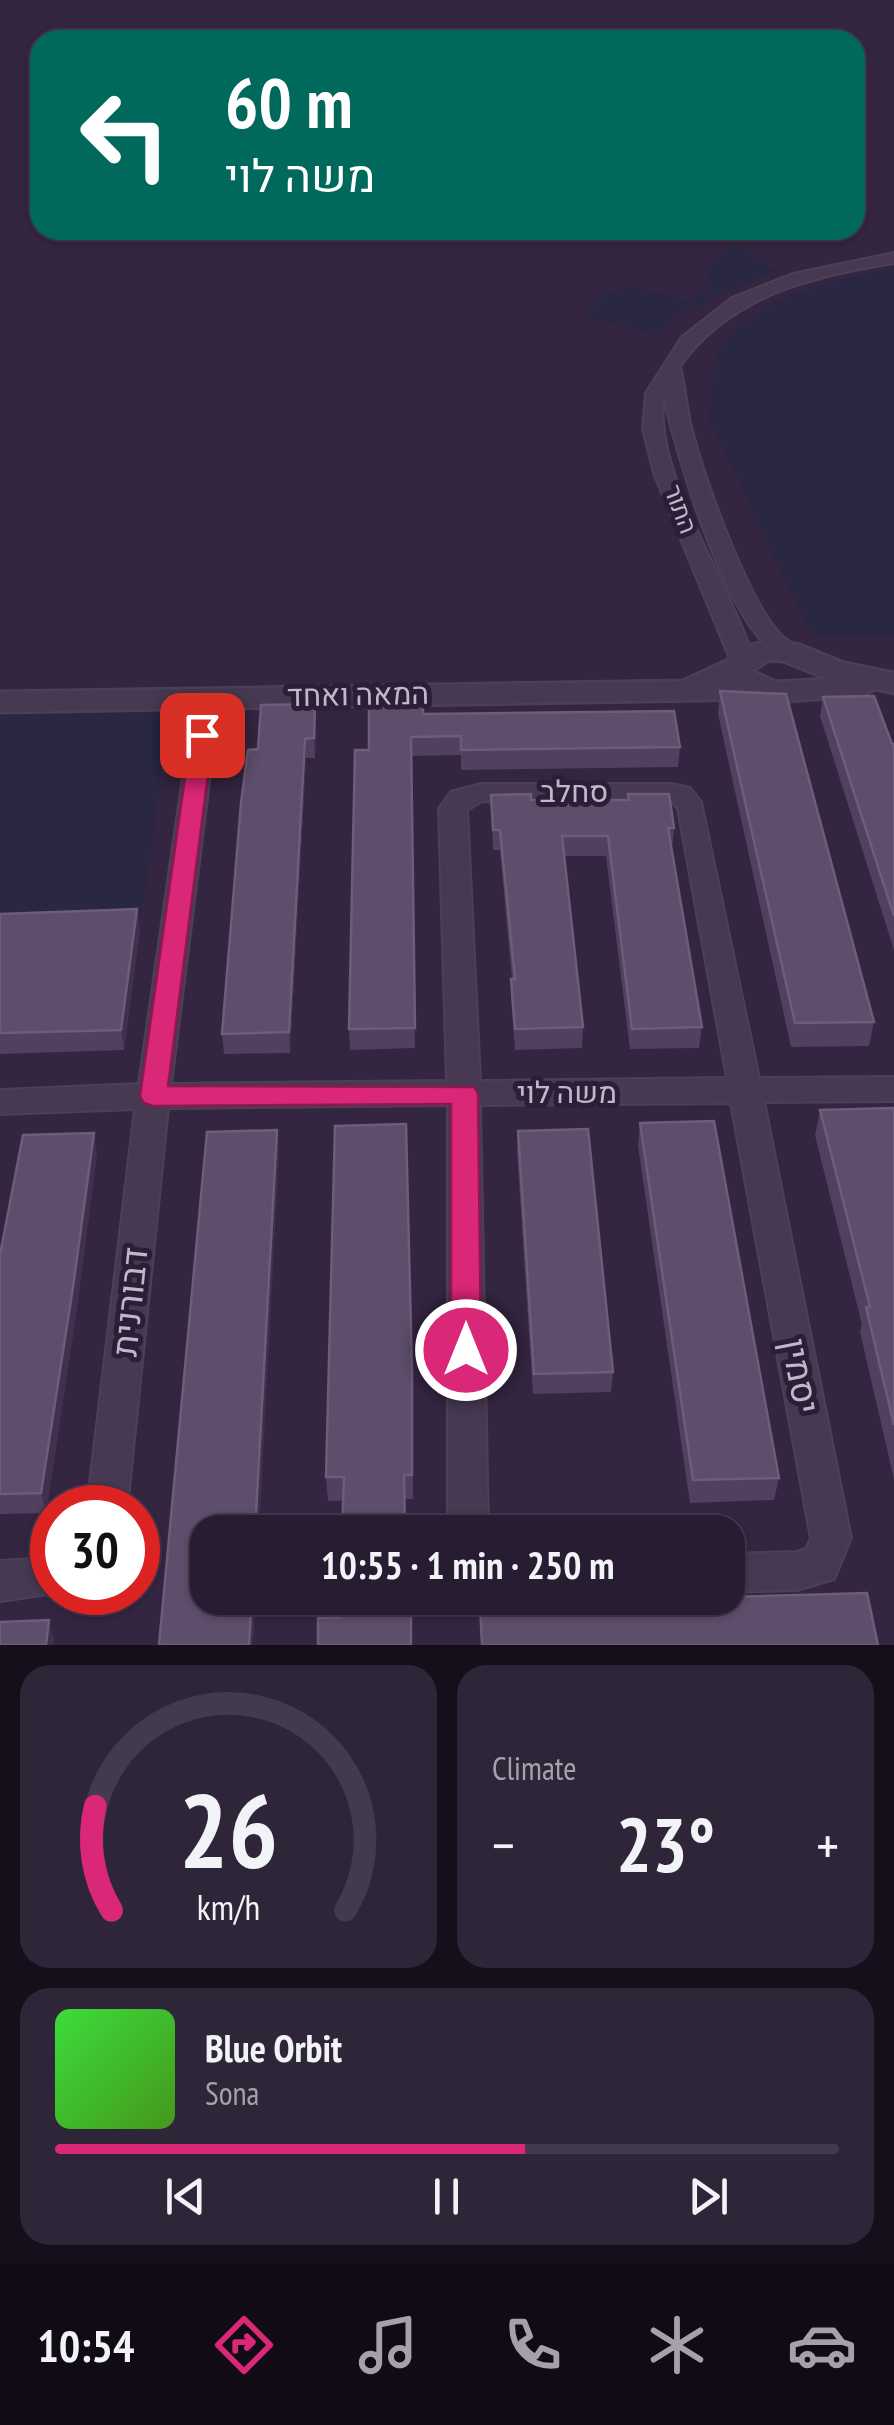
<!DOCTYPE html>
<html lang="en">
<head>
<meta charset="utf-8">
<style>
	:root { --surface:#271c31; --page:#2f2539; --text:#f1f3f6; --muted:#a4a1ab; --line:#433a4d; --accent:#db2777 }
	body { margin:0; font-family:"PT Sans Narrow",Heebo,sans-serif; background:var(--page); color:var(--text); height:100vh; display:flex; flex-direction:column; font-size:38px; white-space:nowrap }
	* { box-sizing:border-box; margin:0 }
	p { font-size:32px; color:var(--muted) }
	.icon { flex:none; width:55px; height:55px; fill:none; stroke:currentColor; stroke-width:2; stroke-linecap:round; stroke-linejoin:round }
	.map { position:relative; height:1645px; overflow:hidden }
	.drawer { display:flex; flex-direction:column; gap:20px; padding:20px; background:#150f1b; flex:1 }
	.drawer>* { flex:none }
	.banner { position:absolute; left:30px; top:30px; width:835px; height:210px; border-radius:30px; box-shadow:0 2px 8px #0004,0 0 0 2px var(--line); background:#00695c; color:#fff; overflow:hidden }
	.speed { position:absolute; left:30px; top:1485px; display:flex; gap:20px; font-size:50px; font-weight:700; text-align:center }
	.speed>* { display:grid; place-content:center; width:130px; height:130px; border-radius:50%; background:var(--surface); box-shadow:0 2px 8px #0004,0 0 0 2px var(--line); line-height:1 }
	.speed .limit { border:15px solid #d22; background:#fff; color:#111 }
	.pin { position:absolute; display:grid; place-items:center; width:85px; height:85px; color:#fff; margin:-42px; border-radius:20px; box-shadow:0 5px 15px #0006 }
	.me { position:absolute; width:110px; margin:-55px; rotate:0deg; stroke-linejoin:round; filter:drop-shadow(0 0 8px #0008) }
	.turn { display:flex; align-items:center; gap:35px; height:210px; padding:0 30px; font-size:45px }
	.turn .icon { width:130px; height:130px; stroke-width:2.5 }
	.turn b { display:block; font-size:70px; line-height:85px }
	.big { font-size:75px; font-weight:600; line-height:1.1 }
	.drawer .tile { flex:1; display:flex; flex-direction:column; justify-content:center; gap:15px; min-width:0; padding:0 35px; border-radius:30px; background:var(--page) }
	.drawer .dial { align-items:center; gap:0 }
	.dial svg { height:260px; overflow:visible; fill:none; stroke:var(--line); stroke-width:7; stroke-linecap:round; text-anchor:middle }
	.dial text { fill:var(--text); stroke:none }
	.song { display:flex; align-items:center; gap:30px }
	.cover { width:120px; height:120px; border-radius:15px; background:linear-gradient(135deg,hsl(120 70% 55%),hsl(100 70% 35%)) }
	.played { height:10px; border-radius:5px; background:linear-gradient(90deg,var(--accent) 60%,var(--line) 60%) }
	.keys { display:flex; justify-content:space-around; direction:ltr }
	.heat { display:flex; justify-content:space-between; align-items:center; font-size:55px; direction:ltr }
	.drawer .tiles { flex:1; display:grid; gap:20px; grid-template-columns:1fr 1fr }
	.tile:last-child { grid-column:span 2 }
	.trip { position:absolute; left:190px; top:1515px; width:555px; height:100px; border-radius:30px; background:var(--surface); box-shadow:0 2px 8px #0004,0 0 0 2px var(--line); font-weight:600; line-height:100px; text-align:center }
	.dock { display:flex; height:160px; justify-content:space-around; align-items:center; background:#100b14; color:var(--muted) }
	.dock .icon { width:70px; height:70px }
	.dock .selected { color:var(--accent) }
	.dock b { font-size:45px; color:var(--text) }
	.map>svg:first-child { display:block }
	.green { fill:#292742 }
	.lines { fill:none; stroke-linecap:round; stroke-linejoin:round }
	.minor-casing { stroke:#4c4057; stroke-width:4 }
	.tertiary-casing { stroke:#4c4057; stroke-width:5 }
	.minor { fill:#463951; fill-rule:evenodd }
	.tertiary { fill:#463951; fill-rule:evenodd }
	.wall { fill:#51405f }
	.shaded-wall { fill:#41304e }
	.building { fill:#5e4d6b; stroke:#6d5d7a; stroke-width:2.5 }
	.route { fill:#db2777; stroke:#8e194d; stroke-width:2.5 }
	.labels { text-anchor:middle; stroke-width:10; stroke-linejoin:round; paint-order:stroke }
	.far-street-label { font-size:25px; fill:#c2b6cb; stroke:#2b1e36 }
	.street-label { font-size:30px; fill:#c2b6cb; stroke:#2b1e36 }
	.near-street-label { font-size:35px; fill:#c2b6cb; stroke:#2b1e36 }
</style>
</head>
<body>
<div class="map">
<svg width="894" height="1645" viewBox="0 0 894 1645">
	<rect width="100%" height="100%" fill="#342541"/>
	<!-- green -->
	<g class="green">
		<path d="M 731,247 L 739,247 L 776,271 L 716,296 L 706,289 C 707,269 716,260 731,247 Z"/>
		<polygon points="894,268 894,637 812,635 709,420 715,357 733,331 776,302 826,283"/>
		<polygon points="622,285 691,301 702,291 711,298 693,311 683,309 655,334 584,317 605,293 612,294"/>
		<polygon points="170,710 142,914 0,918 0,713"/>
	</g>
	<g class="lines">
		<defs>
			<g id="minor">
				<path d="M 894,253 L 894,263 C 812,276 731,295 680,366 C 685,385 686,407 691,427 C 704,477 745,594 778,632 C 785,640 795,644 801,652 L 798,657 C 737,672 674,444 664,397 C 651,470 733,588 754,661 L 742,668 L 733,666 L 654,473 L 643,429 L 646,393 L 682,337 L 732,298 L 793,274 Z"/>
				<path d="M 202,727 L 215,735 L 171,1084 L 447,1081 L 439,809 L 451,792 L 481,784 L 671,784 L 690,788 L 701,802 L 759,1078 L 894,1077 L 894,1101 L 764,1102 L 851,1538 L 834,1579 L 797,1590 L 728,1592 L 728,1554 L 797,1552 L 806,1549 L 811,1538 L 731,1103 L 480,1105 L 488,1532 L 448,1532 L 448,1105 L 168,1108 L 127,1508 L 87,1508 L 135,1109 L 0,1114 L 0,1090 L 139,1084 L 189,735 ZM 482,801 L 672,802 L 678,809 L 727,1078 L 480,1081 L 467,810 Z"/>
				<polygon points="52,1558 52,1592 62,1592 0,1601 0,1561"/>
			</g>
			<path id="tertiary" d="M 767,641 L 800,645 L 844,663 L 894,673 L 894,693 L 875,689 L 861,696 L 771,702 L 759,699 L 0,712 L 0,692 L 683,681 L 728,660 L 737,649 ZM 769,660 L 783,661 L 828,679 L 776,682 L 752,671 Z"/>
		</defs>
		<!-- minor casing -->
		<use href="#minor" class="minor-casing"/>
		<!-- tertiary casing -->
		<use href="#tertiary" class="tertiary-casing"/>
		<!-- minor -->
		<use href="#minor" class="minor"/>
		<!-- tertiary -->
		<use href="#tertiary" class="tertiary"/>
	</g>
	<!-- wall -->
	<g class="wall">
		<polygon points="720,691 874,1022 869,1046 791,1047 718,714"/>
		<polygon points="823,697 892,744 894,744 894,950 820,716"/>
		<polygon points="423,714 680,747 678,767 461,770 461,755 411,756 415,1048 350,1050 349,1029 369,750"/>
		<polygon points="316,724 315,758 306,758 290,1053 224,1054 222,1034 258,749"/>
		<polygon points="628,794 674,828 672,848 702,1027 699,1048 630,1049 606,856 564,856 583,1027 582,1048 515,1050 511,999 512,979 500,850 493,850 491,795 531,800 628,800"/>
		<polygon points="0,914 140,929 124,1050 0,1054"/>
		<polygon points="894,1108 894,1479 860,1332 862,1325 815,1135 820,1110"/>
		<polygon points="640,1123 779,1478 774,1500 690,1503 638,1146"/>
		<polygon points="518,1131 613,1372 611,1392 533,1394 517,1151"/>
		<polygon points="97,1153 77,1307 46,1513 0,1514 0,1255"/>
		<polygon points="413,1397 413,1499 328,1501 326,1477"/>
	</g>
	<!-- shaded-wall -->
	<g class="shaded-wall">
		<polygon points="315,704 316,724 315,758 314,738"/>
		<polygon points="305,739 306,758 290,1053 289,1032"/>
		<polygon points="137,909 140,929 124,1050 121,1030"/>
		<polygon points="277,1130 279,1153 259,1532 255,1532"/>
		<polygon points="94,1133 97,1153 77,1307 46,1513 41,1493"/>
		<polygon points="252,1598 256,1598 253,1645 249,1645"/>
		<polygon points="49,1620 54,1640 54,1645 46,1645"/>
	</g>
	<!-- building -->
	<g class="building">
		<polygon points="720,691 786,694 874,1022 795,1023"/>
		<polygon points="874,696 892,744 894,744 894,916 823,697"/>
		<polygon points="423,702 423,714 674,711 680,747 461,750 461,736 411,737 415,1028 349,1029 355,750 369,750 369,704"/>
		<polygon points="315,704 314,738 305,739 289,1032 222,1034 241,803 248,750 258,749 261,705"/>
		<polygon points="531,794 531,800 629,800 628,794 669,794 674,828 668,828 702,1027 632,1029 608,836 562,836 583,1027 515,1029 511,979 515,979 500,830 493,830 491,795"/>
		<polygon points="137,909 121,1030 0,1033 0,914"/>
		<polygon points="894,1108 894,1425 866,1307 870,1307 820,1110"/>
		<polygon points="714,1121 779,1478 693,1480 640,1123"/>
		<polygon points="406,1124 412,1372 412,1475 404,1475 405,1532 342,1532 344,1477 326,1477 335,1126"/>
		<polygon points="588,1129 613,1372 534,1374 518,1131"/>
		<polygon points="277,1130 255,1532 208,1532 208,1598 252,1598 249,1645 159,1645 207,1132"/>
		<polygon points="94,1133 73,1287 41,1493 0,1494 0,1255 23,1135"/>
		<polygon points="867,1593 878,1645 482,1645 480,1604"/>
		<polygon points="341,1598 406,1598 406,1615 411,1615 411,1645 318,1645 318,1618 341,1617"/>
		<polygon points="49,1620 46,1645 0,1645 0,1622"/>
	</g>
	<!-- route -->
	<polygon class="route" points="202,728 213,735 168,1086 474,1087 478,1094 481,1350 477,1360 466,1363 455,1360 451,1350 451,1104 153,1106 144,1103 140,1096 191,735"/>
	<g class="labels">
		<!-- far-street labels -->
		<g class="far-street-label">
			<text transform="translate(681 509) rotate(69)" y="9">התור</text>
		</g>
		<!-- street labels -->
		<g class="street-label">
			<text transform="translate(358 695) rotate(-1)" y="10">המאה ואחד</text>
			<text x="574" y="802">סחלב</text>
			<text x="567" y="1103">משה לוי</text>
		</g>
		<!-- near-street labels -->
		<g class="near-street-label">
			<text transform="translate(130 1302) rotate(-84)" y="12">דבורנית</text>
			<text transform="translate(800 1376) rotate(79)" y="12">יסמין</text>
		</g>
	</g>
</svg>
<div class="speed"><div class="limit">30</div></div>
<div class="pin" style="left:202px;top:735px;background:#d93025"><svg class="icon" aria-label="arrive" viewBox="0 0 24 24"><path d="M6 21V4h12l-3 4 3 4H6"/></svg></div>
<svg class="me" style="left:466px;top:1350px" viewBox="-20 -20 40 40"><circle r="17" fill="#db2777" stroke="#fff" stroke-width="3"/><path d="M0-11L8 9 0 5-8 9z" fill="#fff"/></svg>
<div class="trip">10:55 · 1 min · 250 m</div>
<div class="banner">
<div class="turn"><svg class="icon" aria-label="left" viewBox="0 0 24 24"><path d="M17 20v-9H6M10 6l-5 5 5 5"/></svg><div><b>60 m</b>משה לוי</div></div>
</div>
</div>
<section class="drawer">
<div class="tiles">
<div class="tile dial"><svg viewBox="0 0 100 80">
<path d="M14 69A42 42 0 1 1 86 69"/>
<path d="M14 69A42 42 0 0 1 9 37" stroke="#db2777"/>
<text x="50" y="56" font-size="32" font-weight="700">26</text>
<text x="50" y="72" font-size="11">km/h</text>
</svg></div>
<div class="tile"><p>Climate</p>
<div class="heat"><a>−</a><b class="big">23°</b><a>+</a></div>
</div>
<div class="tile">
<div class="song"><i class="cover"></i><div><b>Blue Orbit</b><p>Sona</p></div></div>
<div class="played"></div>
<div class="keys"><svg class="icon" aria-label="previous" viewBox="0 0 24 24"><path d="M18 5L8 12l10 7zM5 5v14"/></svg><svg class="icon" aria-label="pause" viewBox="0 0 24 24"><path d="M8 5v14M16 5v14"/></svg><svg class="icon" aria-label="next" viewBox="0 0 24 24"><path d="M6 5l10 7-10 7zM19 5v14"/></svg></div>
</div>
</div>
</section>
<nav class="dock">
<b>10:54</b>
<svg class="icon selected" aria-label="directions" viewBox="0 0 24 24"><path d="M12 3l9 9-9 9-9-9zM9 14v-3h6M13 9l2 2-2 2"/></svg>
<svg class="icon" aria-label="music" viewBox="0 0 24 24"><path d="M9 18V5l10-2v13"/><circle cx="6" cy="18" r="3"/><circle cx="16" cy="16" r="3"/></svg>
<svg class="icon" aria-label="phone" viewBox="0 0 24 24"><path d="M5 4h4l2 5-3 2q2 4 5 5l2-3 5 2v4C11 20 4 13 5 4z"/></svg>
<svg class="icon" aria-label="climate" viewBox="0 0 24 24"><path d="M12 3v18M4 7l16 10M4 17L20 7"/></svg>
<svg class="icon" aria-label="car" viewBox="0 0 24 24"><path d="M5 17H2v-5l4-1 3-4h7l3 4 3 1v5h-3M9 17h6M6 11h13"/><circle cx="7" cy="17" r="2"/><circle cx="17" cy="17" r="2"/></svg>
</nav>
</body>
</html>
